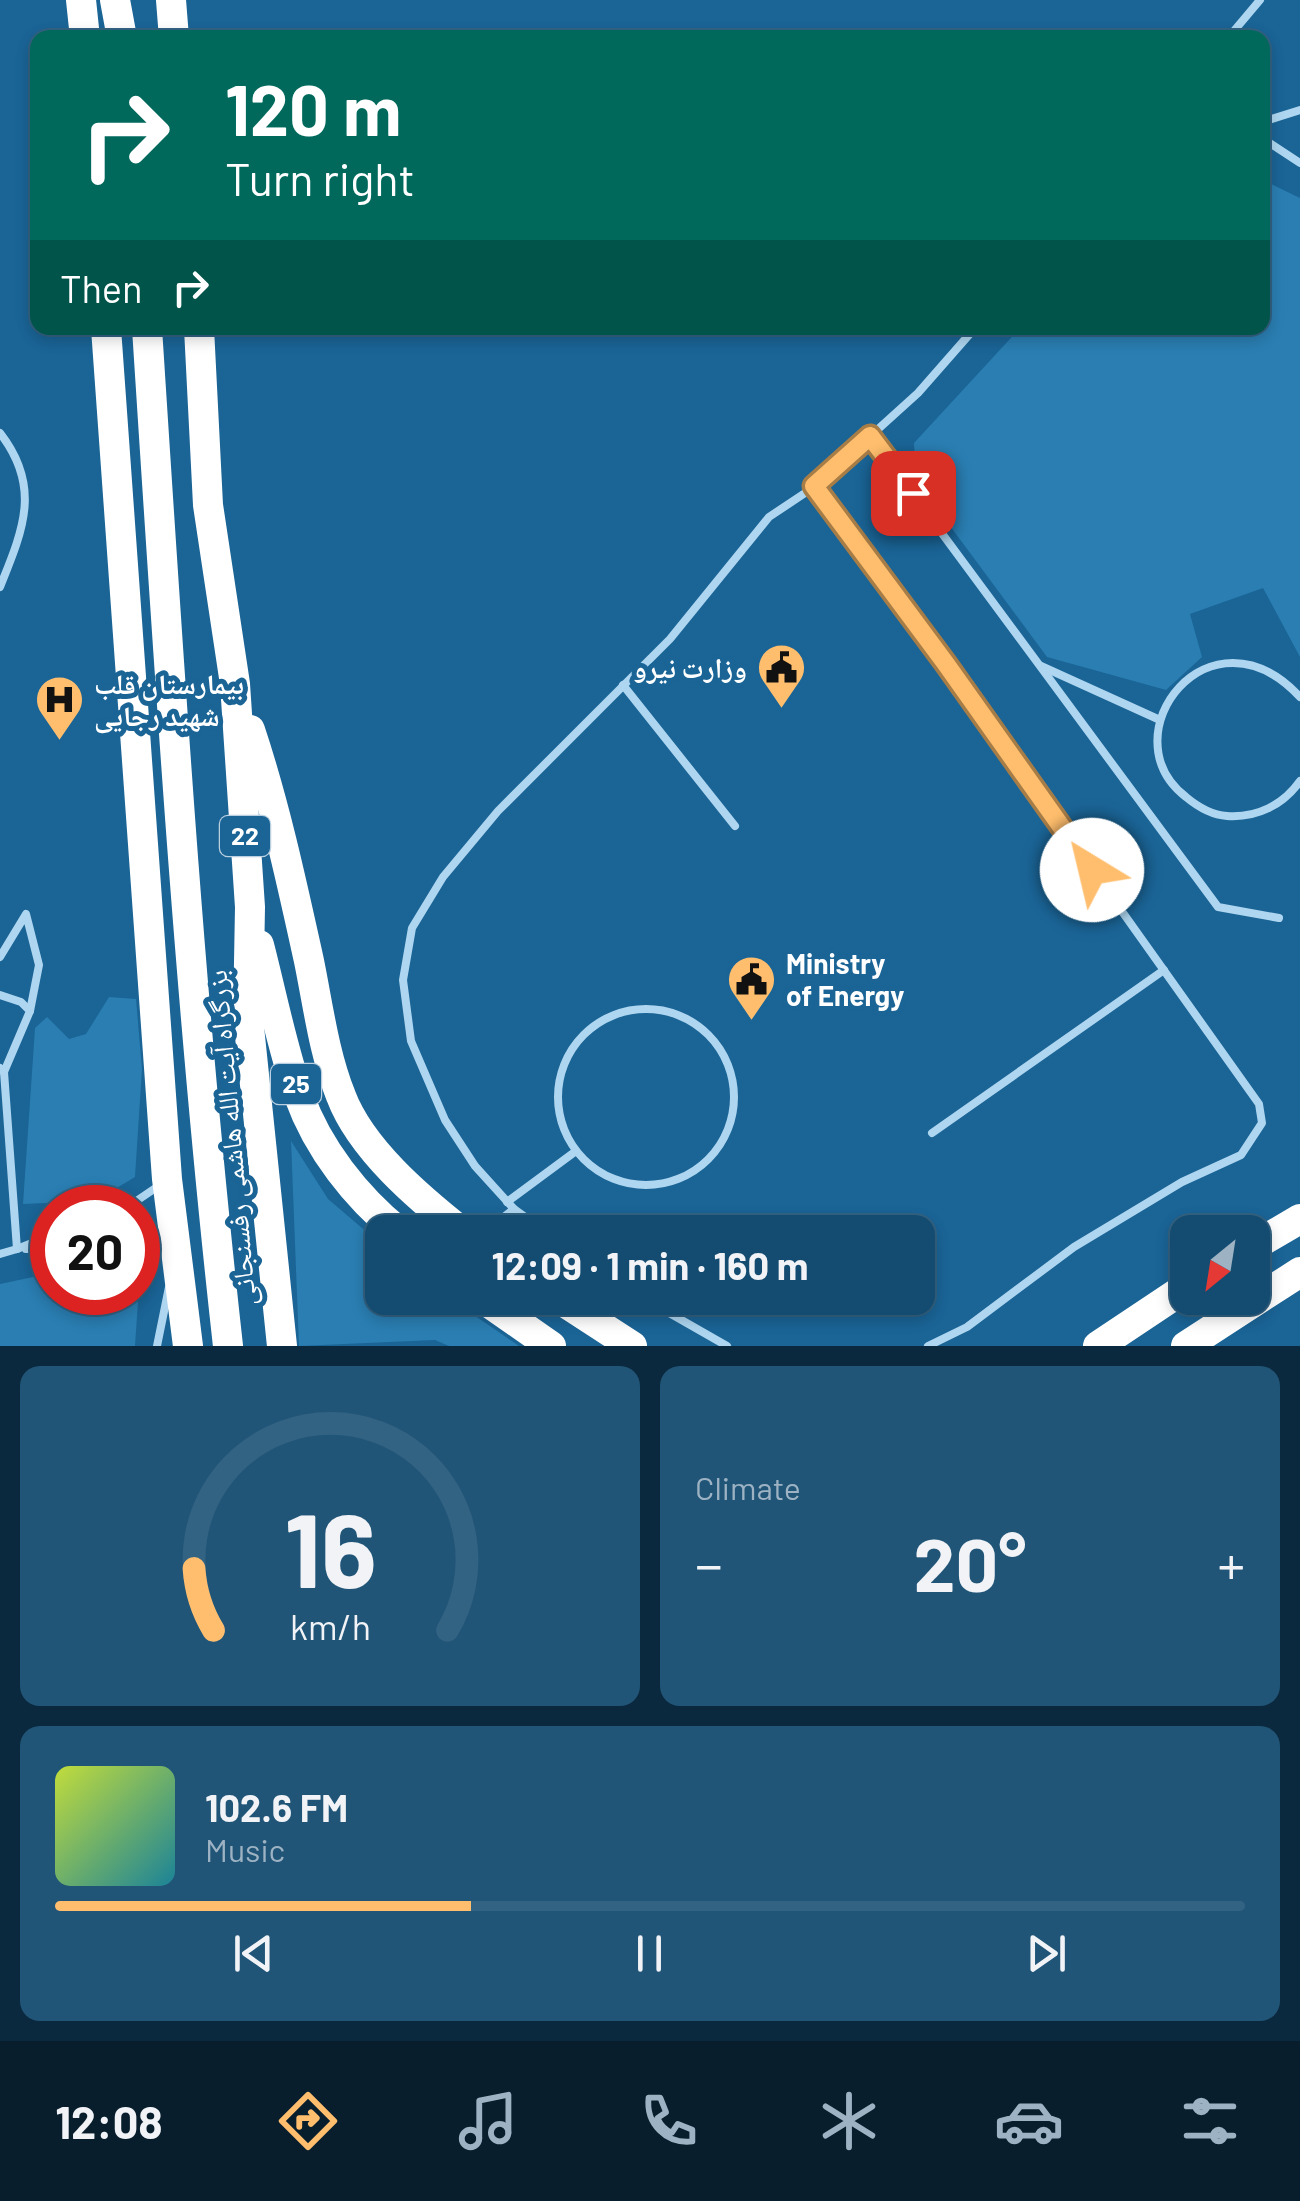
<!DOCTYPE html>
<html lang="en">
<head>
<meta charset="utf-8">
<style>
	:root { --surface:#144b70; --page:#215578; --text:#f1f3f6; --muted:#9db3c3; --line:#336383; --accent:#ffbe6d }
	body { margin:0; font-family:Barlow,"Noto Naskh Arabic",sans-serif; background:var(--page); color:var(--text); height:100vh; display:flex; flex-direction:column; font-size:38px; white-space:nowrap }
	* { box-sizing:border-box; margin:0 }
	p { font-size:32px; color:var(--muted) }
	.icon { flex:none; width:55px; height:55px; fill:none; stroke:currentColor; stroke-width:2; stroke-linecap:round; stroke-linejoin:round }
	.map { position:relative; height:1346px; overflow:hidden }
	.panel { display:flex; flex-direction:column; gap:20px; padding:20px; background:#0b293e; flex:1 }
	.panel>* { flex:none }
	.top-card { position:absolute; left:30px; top:30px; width:1240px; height:305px; border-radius:20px; box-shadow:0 5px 15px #0003,0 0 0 2px var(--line); background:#00695c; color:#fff; overflow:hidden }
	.needle { width:65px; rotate:210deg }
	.controls { position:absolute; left:1170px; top:1215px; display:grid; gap:20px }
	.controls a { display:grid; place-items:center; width:100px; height:100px; border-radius:20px; background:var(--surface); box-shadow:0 5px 15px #0003,0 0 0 2px var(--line); font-size:50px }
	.speed { position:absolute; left:30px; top:1185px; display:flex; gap:20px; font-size:50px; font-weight:700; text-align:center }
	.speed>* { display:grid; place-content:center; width:130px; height:130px; border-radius:50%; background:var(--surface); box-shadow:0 5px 15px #0003,0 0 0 2px var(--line); line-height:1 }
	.speed .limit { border:15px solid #d22; background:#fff; color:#111 }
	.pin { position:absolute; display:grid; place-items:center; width:85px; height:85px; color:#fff; margin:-42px; border-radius:20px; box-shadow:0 5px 15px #0006 }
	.me { position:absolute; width:110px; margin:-55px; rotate:324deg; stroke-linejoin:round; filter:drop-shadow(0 0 8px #0008) }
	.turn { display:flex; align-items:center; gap:35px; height:210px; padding:0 30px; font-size:45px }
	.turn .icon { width:130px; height:130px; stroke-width:2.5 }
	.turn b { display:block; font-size:70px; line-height:85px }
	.then { display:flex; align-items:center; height:95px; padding:0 30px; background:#0003; gap:20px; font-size:38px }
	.big { font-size:75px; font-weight:700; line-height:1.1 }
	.panel .widget { flex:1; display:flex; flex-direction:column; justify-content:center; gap:15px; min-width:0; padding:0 35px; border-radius:20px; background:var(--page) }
	.panel .dial { align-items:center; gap:0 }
	.dial svg { height:260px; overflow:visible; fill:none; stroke:var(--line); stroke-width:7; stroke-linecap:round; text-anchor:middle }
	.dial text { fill:var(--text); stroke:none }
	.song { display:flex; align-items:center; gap:30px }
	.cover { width:120px; height:120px; border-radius:15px; background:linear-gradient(135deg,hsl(70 70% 55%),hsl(190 70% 35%)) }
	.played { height:10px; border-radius:5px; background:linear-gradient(90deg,var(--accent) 35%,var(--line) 35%) }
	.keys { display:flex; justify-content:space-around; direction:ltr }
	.heat { display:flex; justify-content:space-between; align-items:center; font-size:55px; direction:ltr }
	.panel .tiles { flex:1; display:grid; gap:20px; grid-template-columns:1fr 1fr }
	.widget:last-child { grid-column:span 2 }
	.trip { position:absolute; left:365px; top:1215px; width:570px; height:100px; border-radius:20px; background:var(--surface); box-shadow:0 5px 15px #0003,0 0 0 2px var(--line); font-weight:700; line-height:100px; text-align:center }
	.tabs { display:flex; height:160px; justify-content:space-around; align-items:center; background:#081e2d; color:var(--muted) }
	.tabs .icon { width:70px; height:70px }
	.tabs .current { color:var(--accent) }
	.tabs b { font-size:45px; color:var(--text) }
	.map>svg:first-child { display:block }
	.green { fill:#2a7eb2 }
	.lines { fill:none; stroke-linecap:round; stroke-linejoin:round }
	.lane { stroke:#aed6f0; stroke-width:8 }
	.highway { stroke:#fff; stroke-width:30 }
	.route-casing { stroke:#a67c47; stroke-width:25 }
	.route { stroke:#ffbe6d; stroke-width:18 }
	.labels { text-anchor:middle; stroke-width:10; stroke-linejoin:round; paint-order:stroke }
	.shield { fill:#1a6496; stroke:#bad0e0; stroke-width:2.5 }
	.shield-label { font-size:25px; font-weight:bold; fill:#fff }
	.poi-label { font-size:28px; font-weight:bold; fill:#fff; stroke:#1a6496; text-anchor:start }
	.street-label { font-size:28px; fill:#fff; stroke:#1a6496 }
</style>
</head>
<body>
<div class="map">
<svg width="1300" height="1346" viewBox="0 0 1300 1346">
	<rect width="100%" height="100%" fill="#1a6496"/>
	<!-- green -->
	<g class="green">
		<polygon points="1263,180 1300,198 1300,657 1263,588 1190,614 1202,657 1166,690 1047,657 916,480 914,443 1020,328 1262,328"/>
		<polygon points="109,997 136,999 142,1069 135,1177 95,1201 23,1204 35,1028 47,1017 69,1039 86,1034"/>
		<polygon points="291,1141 328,1199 382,1245 382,1298 449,1298 519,1346 449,1346 435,1340 299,1346"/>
		<polygon points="138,1272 140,1272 135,1346 0,1346 0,1284 52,1273 52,1292 138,1292"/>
	</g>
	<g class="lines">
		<!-- lane -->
		<g class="lane">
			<polyline points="1228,38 1260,0"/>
			<polyline points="1262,122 1300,110"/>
			<polyline points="1262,138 1300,163"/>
			<path d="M 0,433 C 42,487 23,530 0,587"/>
			<polyline points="870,436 1218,907 1279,918"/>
			<polyline points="814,487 946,664 1259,1104 1262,1123 1241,1155 1182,1182 1074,1247 967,1327 928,1346"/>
			<polyline points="1041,666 1160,720"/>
			<polyline points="623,685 735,826"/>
			<path d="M 1300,697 C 1210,600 1106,735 1186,797 C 1198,807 1211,815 1227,816 C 1257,818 1283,805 1300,781"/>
			<polyline points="0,957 26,914 39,965 30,1011"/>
			<polyline points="0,995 21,1002 30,1011 4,1072 0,1068"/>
			<circle cx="646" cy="1097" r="88"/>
			<polyline points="932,1133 1164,970"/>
			<polyline points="507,1202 576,1151"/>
			<polyline points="126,1208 160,1185"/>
			<polyline points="485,1232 514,1209"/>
			<polyline points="546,1232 514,1209 475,1166 445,1120 411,1041 403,980 412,928 443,877 498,811 670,639 769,517 814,487 918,393 975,328"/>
			<polyline points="138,1247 168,1252"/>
			<polyline points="17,1249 52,1235"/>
			<polyline points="26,1249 52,1248"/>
			<polyline points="0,1254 17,1249 4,1072"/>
			<polyline points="643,1298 727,1346"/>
			<polyline points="157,1346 169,1287"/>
		</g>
		<!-- highway -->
		<g class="highway">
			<polyline points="81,0 85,38"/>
			<polyline points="115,0 122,38"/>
			<polyline points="171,0 174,38"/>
			<polyline points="106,328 167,1179 188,1346"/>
			<path d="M 147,328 C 169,668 190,1007 228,1346"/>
			<polyline points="199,328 208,505 235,684 250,907 248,1017 282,1346"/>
			<path d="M 250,730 C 275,805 292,884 309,961 C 318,1005 324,1054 341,1096 C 361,1149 419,1198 462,1232"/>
			<path d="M 259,945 C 272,995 282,1048 299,1096 C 318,1149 356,1197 399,1232"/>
			<polyline points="1252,1247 1300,1219"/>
			<polyline points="482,1298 551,1346"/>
			<polyline points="558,1298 632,1346"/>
			<polyline points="1098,1346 1188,1286"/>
			<polyline points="1186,1346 1300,1272"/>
		</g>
	</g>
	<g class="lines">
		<defs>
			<polyline id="route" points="913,493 870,436 814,486 946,664 1092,870"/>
		</defs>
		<!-- route casing -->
		<use href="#route" class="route-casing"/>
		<!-- route -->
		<use href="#route" class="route"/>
	</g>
	<!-- icons -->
	<defs>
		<symbol id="civic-pin" viewBox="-11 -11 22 30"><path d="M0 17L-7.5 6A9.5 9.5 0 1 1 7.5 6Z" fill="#ffbe6d" stroke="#1a6496"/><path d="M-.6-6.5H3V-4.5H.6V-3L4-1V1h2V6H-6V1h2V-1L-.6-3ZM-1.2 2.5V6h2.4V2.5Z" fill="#111"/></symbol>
		<symbol id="hospital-pin" viewBox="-11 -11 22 30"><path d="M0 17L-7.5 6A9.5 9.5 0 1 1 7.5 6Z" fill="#ffbe6d" stroke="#1a6496"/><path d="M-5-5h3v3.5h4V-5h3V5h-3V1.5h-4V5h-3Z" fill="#111"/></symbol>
	</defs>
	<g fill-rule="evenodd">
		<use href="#civic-pin" x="754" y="640" width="55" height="75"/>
		<use href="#hospital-pin" x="32" y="672" width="55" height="75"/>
		<use href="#civic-pin" x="724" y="952" width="55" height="75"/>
	</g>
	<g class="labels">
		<!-- shield labels -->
		<g class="shield">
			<rect x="220" y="816" width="50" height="40" rx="8"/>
			<rect x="271" y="1064" width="50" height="40" rx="8"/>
		</g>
		<g class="shield-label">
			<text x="245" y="845">22</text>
			<text x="296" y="1093">25</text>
		</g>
		<!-- poi labels -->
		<g class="poi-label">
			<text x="747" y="678" text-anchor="end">وزارت نیرو</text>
			<text x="94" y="694">بیمارستان قلب<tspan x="94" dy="32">شهید رجایی</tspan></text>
			<text x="786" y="974">Ministry<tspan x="786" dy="32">of Energy</tspan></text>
		</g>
		<!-- street labels -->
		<g class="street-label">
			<text transform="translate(231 1138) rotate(-95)" y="10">بزرگراه آیت الله هاشمی رفسنجانی</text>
		</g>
	</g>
</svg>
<div class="controls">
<a><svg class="needle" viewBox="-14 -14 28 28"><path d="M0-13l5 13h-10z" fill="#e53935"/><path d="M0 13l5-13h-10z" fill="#9db3c3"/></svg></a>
</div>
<div class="speed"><div class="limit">20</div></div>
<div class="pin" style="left:913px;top:493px;background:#d93025"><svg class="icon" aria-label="arrive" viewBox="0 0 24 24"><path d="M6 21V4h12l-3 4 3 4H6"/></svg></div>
<svg class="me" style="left:1092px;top:870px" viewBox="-20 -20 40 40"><circle r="19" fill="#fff"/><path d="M0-13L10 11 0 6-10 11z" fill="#ffbe6d"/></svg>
<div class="trip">12:09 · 1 min · 160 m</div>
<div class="top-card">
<div class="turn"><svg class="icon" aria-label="right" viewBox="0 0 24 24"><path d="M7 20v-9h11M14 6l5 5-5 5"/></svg><div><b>120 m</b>Turn right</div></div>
<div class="then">Then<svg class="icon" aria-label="right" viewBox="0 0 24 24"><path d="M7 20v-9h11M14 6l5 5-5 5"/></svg></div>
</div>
</div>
<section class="panel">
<div class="tiles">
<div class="widget dial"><svg viewBox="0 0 100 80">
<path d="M14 69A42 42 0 1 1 86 69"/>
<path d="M14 69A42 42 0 0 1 8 50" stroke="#ffbe6d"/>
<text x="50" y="56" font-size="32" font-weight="700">16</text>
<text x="50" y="72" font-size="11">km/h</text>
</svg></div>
<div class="widget"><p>Climate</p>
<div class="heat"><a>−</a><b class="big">20°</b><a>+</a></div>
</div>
<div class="widget">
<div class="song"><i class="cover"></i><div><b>102.6 FM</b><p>Music</p></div></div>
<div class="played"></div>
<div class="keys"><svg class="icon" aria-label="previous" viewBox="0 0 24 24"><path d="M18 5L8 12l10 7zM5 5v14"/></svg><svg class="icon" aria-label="pause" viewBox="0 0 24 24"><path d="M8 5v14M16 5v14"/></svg><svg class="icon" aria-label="next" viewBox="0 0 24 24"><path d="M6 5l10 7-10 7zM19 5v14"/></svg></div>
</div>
</div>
</section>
<nav class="tabs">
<b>12:08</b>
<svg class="icon current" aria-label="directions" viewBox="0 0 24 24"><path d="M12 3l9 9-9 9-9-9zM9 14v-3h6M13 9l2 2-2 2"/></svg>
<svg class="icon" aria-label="music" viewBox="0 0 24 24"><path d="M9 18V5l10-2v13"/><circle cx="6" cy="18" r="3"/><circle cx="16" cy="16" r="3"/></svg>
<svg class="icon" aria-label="phone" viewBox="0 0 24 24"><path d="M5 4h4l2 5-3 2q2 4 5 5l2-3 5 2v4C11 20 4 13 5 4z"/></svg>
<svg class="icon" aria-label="climate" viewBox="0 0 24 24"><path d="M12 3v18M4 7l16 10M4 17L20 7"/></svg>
<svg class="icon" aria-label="car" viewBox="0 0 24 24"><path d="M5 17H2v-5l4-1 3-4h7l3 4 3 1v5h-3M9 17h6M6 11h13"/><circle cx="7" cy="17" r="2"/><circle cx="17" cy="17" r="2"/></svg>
<svg class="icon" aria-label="filters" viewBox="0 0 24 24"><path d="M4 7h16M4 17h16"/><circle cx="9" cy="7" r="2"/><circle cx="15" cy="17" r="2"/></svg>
</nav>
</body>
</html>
